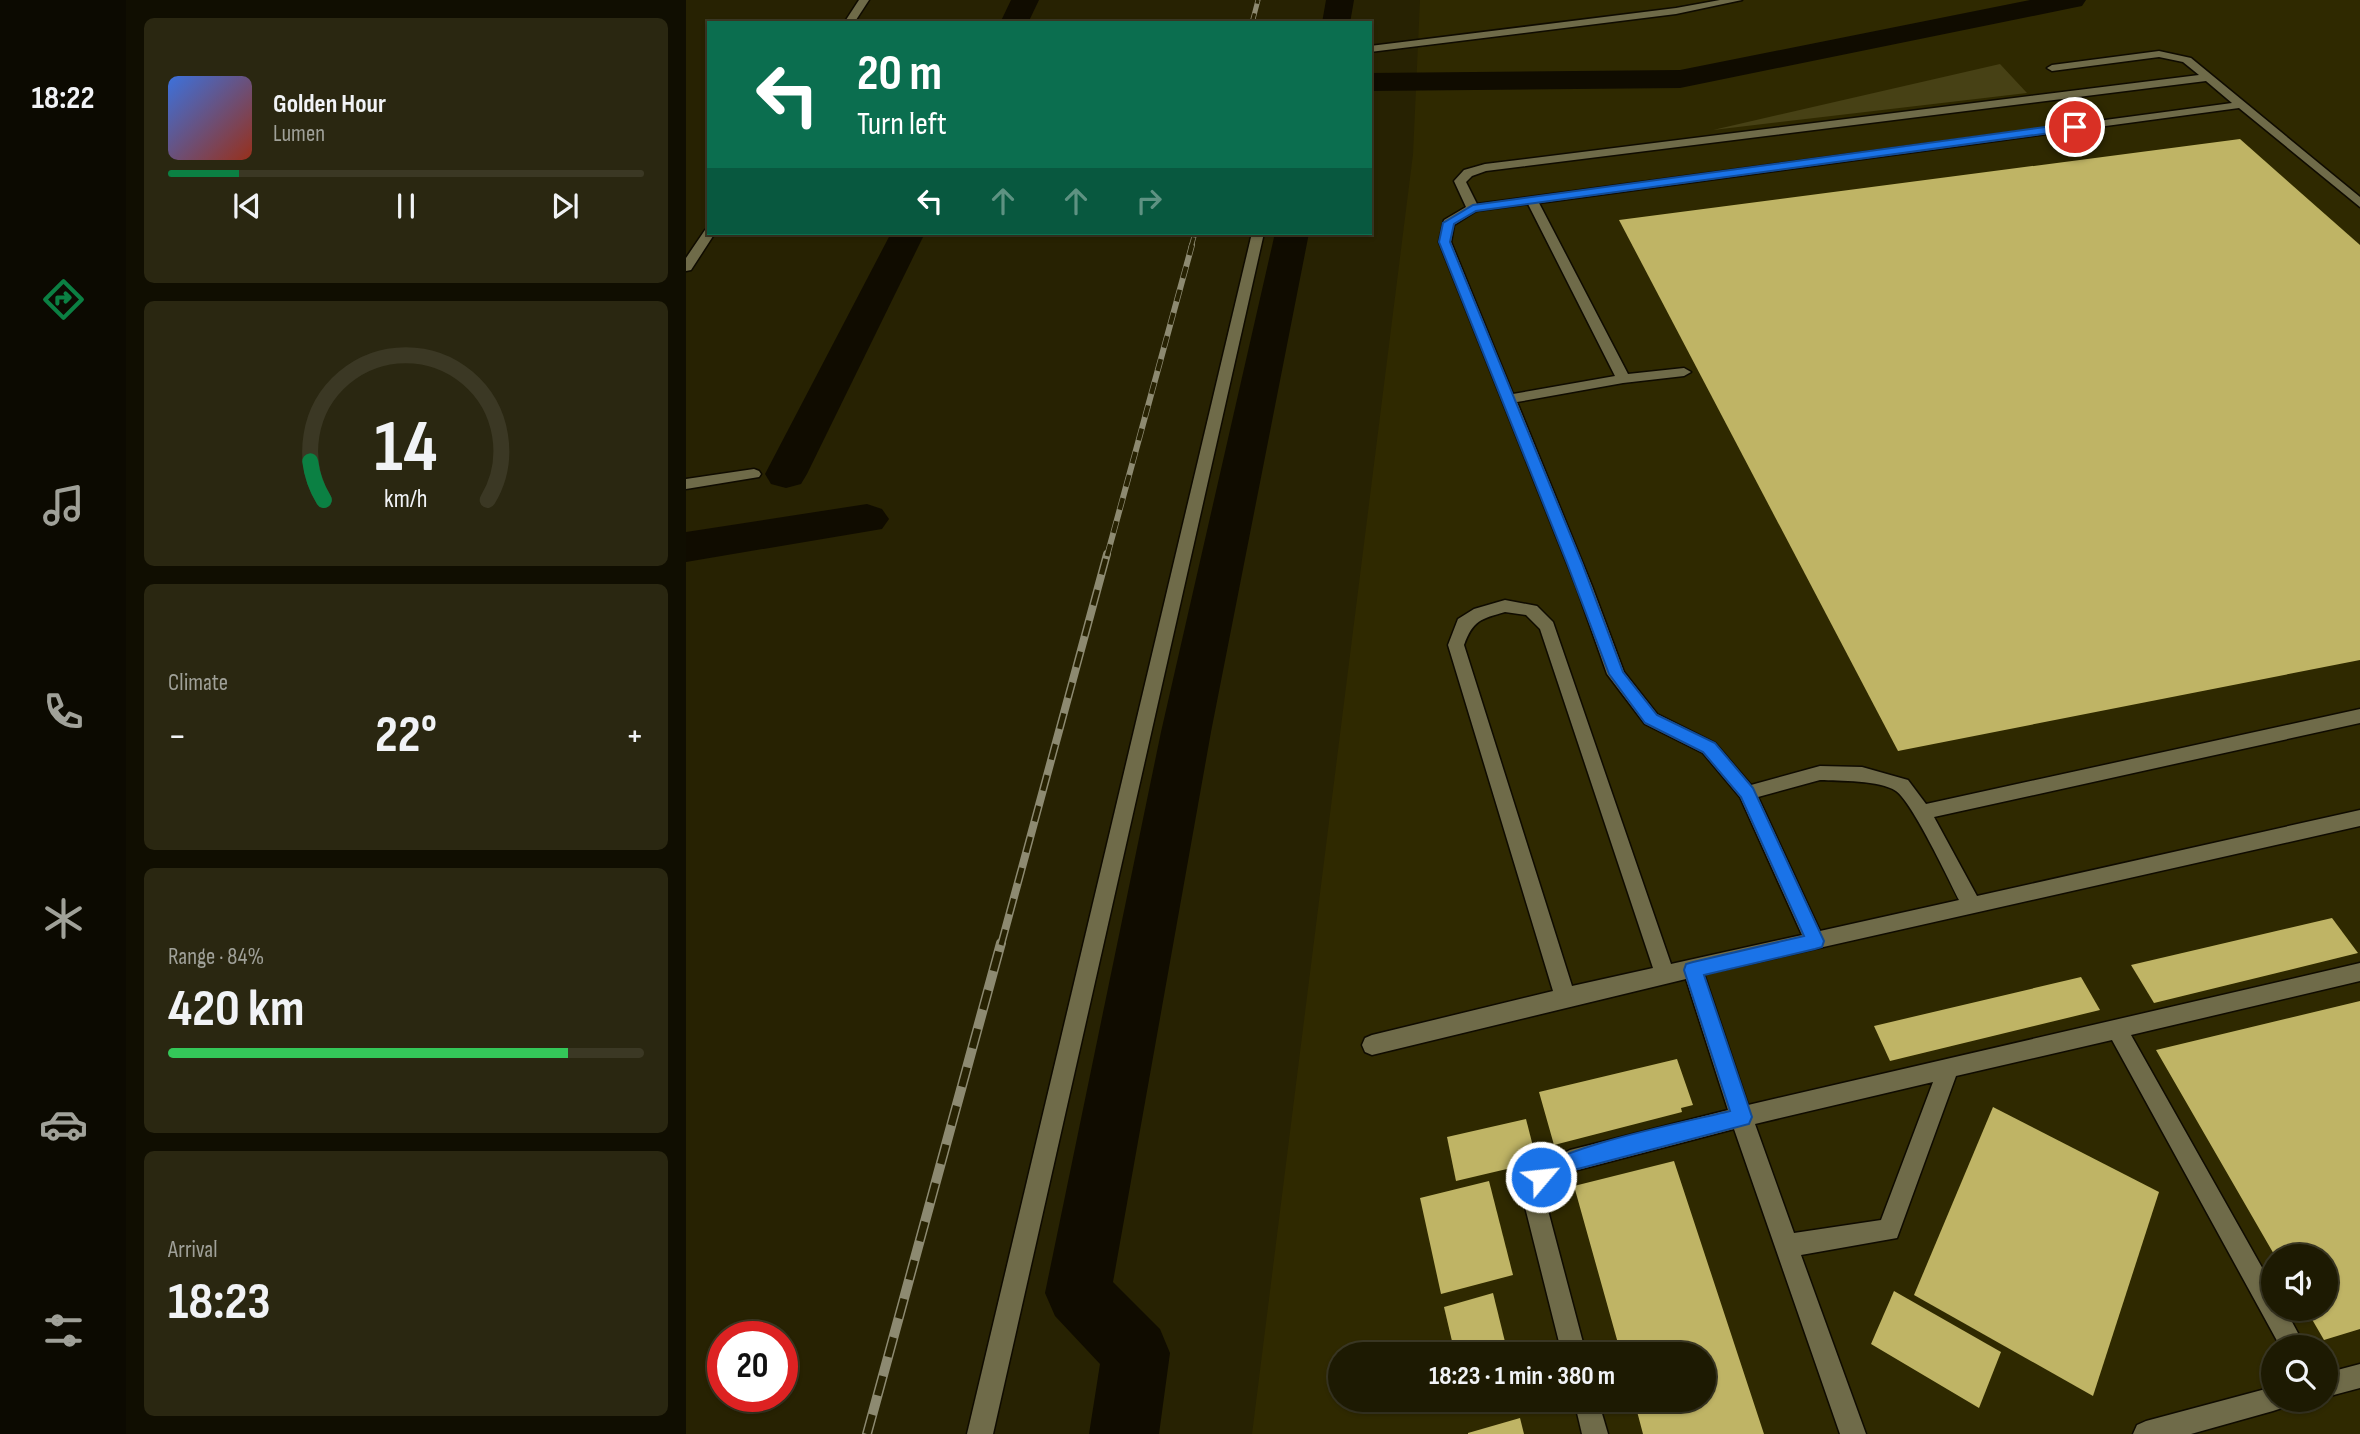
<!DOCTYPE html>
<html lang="en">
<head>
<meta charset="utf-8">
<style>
	:root { --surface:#1d1a02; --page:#2a2711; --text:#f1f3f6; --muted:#a0a199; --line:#3b3824; --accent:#0b8043 }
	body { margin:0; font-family:"Sofia Sans Condensed",sans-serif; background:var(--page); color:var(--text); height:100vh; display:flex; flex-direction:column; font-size:26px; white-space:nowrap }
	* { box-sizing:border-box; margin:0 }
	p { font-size:23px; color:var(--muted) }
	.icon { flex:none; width:38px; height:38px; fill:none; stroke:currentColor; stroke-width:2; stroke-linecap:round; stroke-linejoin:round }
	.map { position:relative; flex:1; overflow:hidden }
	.side { display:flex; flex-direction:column; gap:18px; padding:18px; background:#100e01; width:560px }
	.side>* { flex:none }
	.top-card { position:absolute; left:21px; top:21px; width:665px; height:214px; border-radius:0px; box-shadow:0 2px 5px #0004,0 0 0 2px var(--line); background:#0b6e4f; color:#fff; overflow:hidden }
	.controls { position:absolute; left:1575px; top:1244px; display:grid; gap:14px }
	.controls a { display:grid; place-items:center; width:77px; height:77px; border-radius:50%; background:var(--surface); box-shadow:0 2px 5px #0004,0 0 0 2px var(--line); font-size:35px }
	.speed { position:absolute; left:21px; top:1321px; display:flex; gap:14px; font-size:35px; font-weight:700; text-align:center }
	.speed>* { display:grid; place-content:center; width:91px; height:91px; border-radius:50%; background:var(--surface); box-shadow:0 2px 5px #0004,0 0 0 2px var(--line); line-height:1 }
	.speed .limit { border:10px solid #d22; background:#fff; color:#111 }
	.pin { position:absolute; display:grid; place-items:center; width:60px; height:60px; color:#fff; margin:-30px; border:4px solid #fff; border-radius:50%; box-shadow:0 2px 7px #0007 }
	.me { position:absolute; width:77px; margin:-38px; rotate:62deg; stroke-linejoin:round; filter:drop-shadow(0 0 5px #0008) }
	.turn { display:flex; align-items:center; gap:24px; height:147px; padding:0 35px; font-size:32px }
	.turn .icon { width:91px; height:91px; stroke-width:2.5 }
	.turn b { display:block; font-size:49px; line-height:60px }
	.lanes { display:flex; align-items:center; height:66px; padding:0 35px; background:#0003; justify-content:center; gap:35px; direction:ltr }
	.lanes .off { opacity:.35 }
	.big { font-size:52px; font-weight:700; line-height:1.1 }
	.side .card { flex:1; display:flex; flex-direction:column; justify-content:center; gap:10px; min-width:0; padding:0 24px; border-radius:10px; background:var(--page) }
	.side .dial { align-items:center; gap:0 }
	.dial svg { height:182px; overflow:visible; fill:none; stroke:var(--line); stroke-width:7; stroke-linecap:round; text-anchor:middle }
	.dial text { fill:var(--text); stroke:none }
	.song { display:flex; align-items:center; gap:21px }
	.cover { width:84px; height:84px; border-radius:10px; background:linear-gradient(135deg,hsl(220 70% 55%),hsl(10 70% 35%)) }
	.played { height:7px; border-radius:4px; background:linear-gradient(90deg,var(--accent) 15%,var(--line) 15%) }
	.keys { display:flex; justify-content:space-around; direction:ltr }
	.heat { display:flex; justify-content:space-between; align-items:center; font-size:38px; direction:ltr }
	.charge { height:10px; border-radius:5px; background:linear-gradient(90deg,#34c759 84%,var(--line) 0) }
	.trip { position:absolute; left:642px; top:1342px; width:388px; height:70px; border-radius:35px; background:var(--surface); box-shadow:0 2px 5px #0004,0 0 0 2px var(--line); font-weight:700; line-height:70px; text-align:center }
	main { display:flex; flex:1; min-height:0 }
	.menu { display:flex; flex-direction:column; width:126px; justify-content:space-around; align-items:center; background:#0c0a01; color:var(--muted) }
	.menu .icon { width:49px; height:49px }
	.menu .selected { color:var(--accent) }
	.menu b { font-size:32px; color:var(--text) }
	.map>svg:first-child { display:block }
	.built { fill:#2f2900; fill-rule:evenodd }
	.green { fill:#474115 }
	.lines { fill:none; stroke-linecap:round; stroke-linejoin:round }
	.canal { fill:#100c00; fill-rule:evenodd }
	.building { fill:#bfb465 }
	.minor-casing { stroke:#0f0b00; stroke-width:3 }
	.minor { fill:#6f6b49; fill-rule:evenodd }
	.rail-far3-casing { stroke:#8d8a71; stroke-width:5 }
	.rail-far2-casing { stroke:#8d8a71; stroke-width:6 }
	.rail-far1-casing { stroke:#8d8a71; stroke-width:8 }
	.rail-casing { stroke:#8d8a71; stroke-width:10 }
	.rail-far3 { stroke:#272202; stroke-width:3.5; stroke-dasharray:10; stroke-linecap:butt }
	.rail-far2 { stroke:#272202; stroke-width:4.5; stroke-dasharray:12; stroke-linecap:butt }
	.rail-far1 { stroke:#272202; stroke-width:5; stroke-dasharray:16; stroke-linecap:butt }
	.rail { stroke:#272202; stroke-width:7; stroke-dasharray:20; stroke-linecap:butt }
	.route { fill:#1a73e8; stroke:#114b97; stroke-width:2 }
</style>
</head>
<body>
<main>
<nav class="menu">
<b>18:22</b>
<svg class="icon selected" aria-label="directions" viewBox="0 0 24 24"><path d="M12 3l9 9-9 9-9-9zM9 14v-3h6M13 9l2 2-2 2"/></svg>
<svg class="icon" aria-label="music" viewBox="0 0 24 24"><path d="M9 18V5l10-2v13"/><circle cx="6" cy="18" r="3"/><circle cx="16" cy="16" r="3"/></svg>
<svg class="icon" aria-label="phone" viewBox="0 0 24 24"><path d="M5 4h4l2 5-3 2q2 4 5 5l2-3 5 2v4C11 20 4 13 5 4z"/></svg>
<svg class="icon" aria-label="climate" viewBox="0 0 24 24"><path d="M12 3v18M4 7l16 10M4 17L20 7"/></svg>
<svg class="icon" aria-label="car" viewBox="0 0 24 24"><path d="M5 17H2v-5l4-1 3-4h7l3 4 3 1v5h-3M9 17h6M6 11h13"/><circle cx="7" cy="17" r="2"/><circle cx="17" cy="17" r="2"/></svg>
<svg class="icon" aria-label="filters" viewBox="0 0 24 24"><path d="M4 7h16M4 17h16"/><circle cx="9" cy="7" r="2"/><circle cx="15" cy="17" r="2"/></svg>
</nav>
<section class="side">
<div class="card">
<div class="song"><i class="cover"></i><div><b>Golden Hour</b><p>Lumen</p></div></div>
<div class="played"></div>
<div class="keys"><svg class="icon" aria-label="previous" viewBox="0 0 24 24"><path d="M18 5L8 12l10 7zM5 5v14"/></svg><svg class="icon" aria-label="pause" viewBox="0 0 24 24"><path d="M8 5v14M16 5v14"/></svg><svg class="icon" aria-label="next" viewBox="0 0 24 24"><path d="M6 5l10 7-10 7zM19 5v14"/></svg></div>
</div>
<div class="card dial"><svg viewBox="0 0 100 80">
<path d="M14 69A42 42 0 1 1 86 69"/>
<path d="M14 69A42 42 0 0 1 8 52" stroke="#0b8043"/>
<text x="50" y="56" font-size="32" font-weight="700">14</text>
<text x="50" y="72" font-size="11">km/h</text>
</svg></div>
<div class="card"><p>Climate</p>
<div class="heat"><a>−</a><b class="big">22°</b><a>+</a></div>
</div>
<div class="card"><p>Range · 84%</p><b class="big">420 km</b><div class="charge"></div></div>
<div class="card"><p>Arrival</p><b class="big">18:23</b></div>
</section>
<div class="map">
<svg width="1674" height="1434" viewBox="0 0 1674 1434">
	<rect width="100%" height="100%" fill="#272202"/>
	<!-- built -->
	<path class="built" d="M 734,0 L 1674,0 L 1674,1434 L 566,1434 L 727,154 ZM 1587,1256 L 1640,1256 L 1640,1309 L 1587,1309 ZM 1587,1348 L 1640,1348 L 1640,1400 L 1587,1400 ZM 654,1354 L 1018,1354 L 1018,1400 L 654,1400 Z"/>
	<!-- green -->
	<polygon class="green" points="1314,64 1341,93 1027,130"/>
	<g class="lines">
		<!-- canal -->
		<g class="canal">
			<polygon points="325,0 353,0 342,23 314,23"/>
			<polygon points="640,0 668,0 664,23 636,23"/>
			<polygon points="1344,0 1400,0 1396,6 1386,8 994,88 684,91 684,73 994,70"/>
			<polygon points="205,233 239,233 121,474 115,484 100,488 85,484 79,474"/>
			<polygon points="589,233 623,233 525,732 427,1282 474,1329 484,1353 473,1434 403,1434 414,1364 369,1316 359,1293 475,732"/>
			<polygon points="181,504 196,509 203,519 196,529 0,562 0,532"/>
		</g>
	</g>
	<!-- building -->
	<g class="building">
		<polygon points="1554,139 1674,245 1674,660 1212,751 933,220"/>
		<polygon points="1646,918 1672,953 1468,1003 1445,965"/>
		<polygon points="1395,977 1414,1010 1204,1061 1188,1026"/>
		<polygon points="1674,1001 1674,1329 1638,1340 1620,1309 1640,1309 1640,1256 1589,1256 1470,1050"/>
		<polygon points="991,1059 1007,1105 995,1108 996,1112 868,1145 853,1092"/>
		<polygon points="1307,1107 1473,1192 1407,1396 1228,1295"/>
		<polygon points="840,1119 851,1162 770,1181 761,1137"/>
		<polygon points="988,1161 1078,1434 957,1434 948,1400 1018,1400 1018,1354 935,1354 888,1186"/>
		<polygon points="803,1181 827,1275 755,1294 734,1198"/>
		<polygon points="1208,1291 1315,1352 1293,1408 1185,1344"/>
		<polygon points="807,1293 822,1354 769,1354 758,1307"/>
		<polygon points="780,1400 829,1400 829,1401 783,1414"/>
		<polygon points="834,1418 838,1434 782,1434 782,1433"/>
	</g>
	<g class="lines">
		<defs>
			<g id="minor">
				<polygon points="173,0 183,0 168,23 158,23"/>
				<polygon points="1034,0 1056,0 990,14 684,52 684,46 990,8"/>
				<path d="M 1473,51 L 1505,58 L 1674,197 L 1674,207 L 1553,108 L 853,203 L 942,374 L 998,368 L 1005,372 L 998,376 L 937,383 L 831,402 L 906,586 L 938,672 L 971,714 L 1029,743 L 1065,785 L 1134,766 L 1176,767 L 1222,780 L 1240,804 L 1674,709 L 1674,723 L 1248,817 L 1291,896 L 1674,810 L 1674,826 L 1018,974 L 1062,1105 L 1674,963 L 1674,981 L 1445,1035 L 1587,1287 L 1587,1309 L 1599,1309 L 1620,1348 L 1595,1348 L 1426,1040 L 1270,1076 L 1211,1238 L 1115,1255 L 1180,1434 L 1154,1434 L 1048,1129 L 888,1171 L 864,1184 L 859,1199 L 900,1354 L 876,1354 L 837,1199 L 847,1169 L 884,1150 L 1042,1110 L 1000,979 L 686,1055 L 679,1052 L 676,1045 L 679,1038 L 686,1035 L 867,991 L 762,645 L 772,619 L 788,609 L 819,600 L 851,606 L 867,622 L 985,964 L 1116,935 L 1054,797 L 1017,753 L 959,724 L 921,674 L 890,586 L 753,242 L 758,220 L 780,207 L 768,181 L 778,170 L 799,164 L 1513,75 L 1497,62 L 1473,57 L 1366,71 L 1361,68 L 1366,65 ZM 1520,81 L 1546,103 L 791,204 L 780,182 L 786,176 L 800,171 ZM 842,204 L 929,376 L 827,394 L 765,242 L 768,225 L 790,211 ZM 819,612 L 840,615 L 854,629 L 967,968 L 886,986 L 778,645 C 787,620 795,619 819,612 ZM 1134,780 C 1153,781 1194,780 1210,791 C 1226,802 1262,878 1273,900 L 1134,931 L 1072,797 ZM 1247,1082 L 1195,1220 L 1108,1233 L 1069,1124 Z"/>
				<polygon points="23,229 23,233 29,233 5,270 0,271 0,258 19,230"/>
				<polygon points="566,233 578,233 307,1434 281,1434"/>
				<polygon points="68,469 73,471 75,474 73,477 0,489 0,479"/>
				<polygon points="1674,1364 1674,1388 1640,1397 1640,1373"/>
				<polygon points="1587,1387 1587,1400 1599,1400 1596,1408 1587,1411 1505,1434 1447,1434 1451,1425 1460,1421"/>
				<polygon points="888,1400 912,1400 922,1434 896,1434"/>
			</g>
		</defs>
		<!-- minor casing -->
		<use href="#minor" class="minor-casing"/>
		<!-- minor -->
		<use href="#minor" class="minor"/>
		<defs>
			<g id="rail-far3">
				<polyline points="566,23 572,0"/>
				<polyline points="505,247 509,233"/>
			</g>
			<polyline id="rail-far2" points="421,556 506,245"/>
			<polyline id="rail-far1" points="315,945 421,554"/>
			<polyline id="rail" points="181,1434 315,943"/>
		</defs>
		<!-- rail-far3 casing -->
		<use href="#rail-far3" class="rail-far3-casing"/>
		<!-- rail-far2 casing -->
		<use href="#rail-far2" class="rail-far2-casing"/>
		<!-- rail-far1 casing -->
		<use href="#rail-far1" class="rail-far1-casing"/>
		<!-- rail casing -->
		<use href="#rail" class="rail-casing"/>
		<!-- rail-far3 -->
		<use href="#rail-far3" class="rail-far3"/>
		<!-- rail-far2 -->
		<use href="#rail-far2" class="rail-far2"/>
		<!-- rail-far1 -->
		<use href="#rail-far1" class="rail-far1"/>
		<!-- rail -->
		<use href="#rail" class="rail"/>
	</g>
	<!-- route -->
	<path class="route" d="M 1389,123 L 1393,124 L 1393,129 L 790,211 L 768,224 L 764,242 L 896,563 L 937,672 L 971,715 L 1029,743 L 1067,788 L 1138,941 L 1136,947 L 1129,949 L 1018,975 L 1066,1117 L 1063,1124 L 888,1170 L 855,1187 L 848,1184 L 845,1177 C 857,1149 1009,1120 1044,1111 L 998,970 L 1000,964 L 1007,962 L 1118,936 L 1055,797 L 1017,752 L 959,723 L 923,674 L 881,563 L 753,242 L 757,223 L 787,205 Z"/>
</svg>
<div class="controls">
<a><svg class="icon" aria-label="sound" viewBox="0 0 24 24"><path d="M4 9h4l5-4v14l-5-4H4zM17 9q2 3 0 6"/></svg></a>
<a><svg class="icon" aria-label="search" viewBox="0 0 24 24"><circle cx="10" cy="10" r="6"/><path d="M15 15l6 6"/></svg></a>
</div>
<div class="speed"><div class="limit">20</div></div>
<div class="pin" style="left:1389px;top:127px;background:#d93025"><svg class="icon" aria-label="arrive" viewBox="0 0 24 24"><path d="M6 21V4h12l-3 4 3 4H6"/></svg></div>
<svg class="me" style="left:855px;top:1177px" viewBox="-20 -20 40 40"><circle r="17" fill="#1a73e8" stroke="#fff" stroke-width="3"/><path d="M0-11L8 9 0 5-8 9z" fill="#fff"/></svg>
<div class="trip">18:23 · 1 min · 380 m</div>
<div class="top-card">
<div class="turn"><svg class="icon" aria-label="left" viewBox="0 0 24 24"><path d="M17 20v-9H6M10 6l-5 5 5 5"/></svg><div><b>20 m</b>Turn left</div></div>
<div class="lanes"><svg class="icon" aria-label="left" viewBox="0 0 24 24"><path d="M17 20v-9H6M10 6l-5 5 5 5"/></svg><svg class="icon off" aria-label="ahead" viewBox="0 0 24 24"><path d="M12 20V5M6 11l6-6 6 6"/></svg><svg class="icon off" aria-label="ahead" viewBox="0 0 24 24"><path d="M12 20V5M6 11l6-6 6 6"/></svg><svg class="icon off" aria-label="right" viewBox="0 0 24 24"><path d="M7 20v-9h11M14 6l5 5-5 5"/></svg></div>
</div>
</div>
</main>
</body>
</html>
